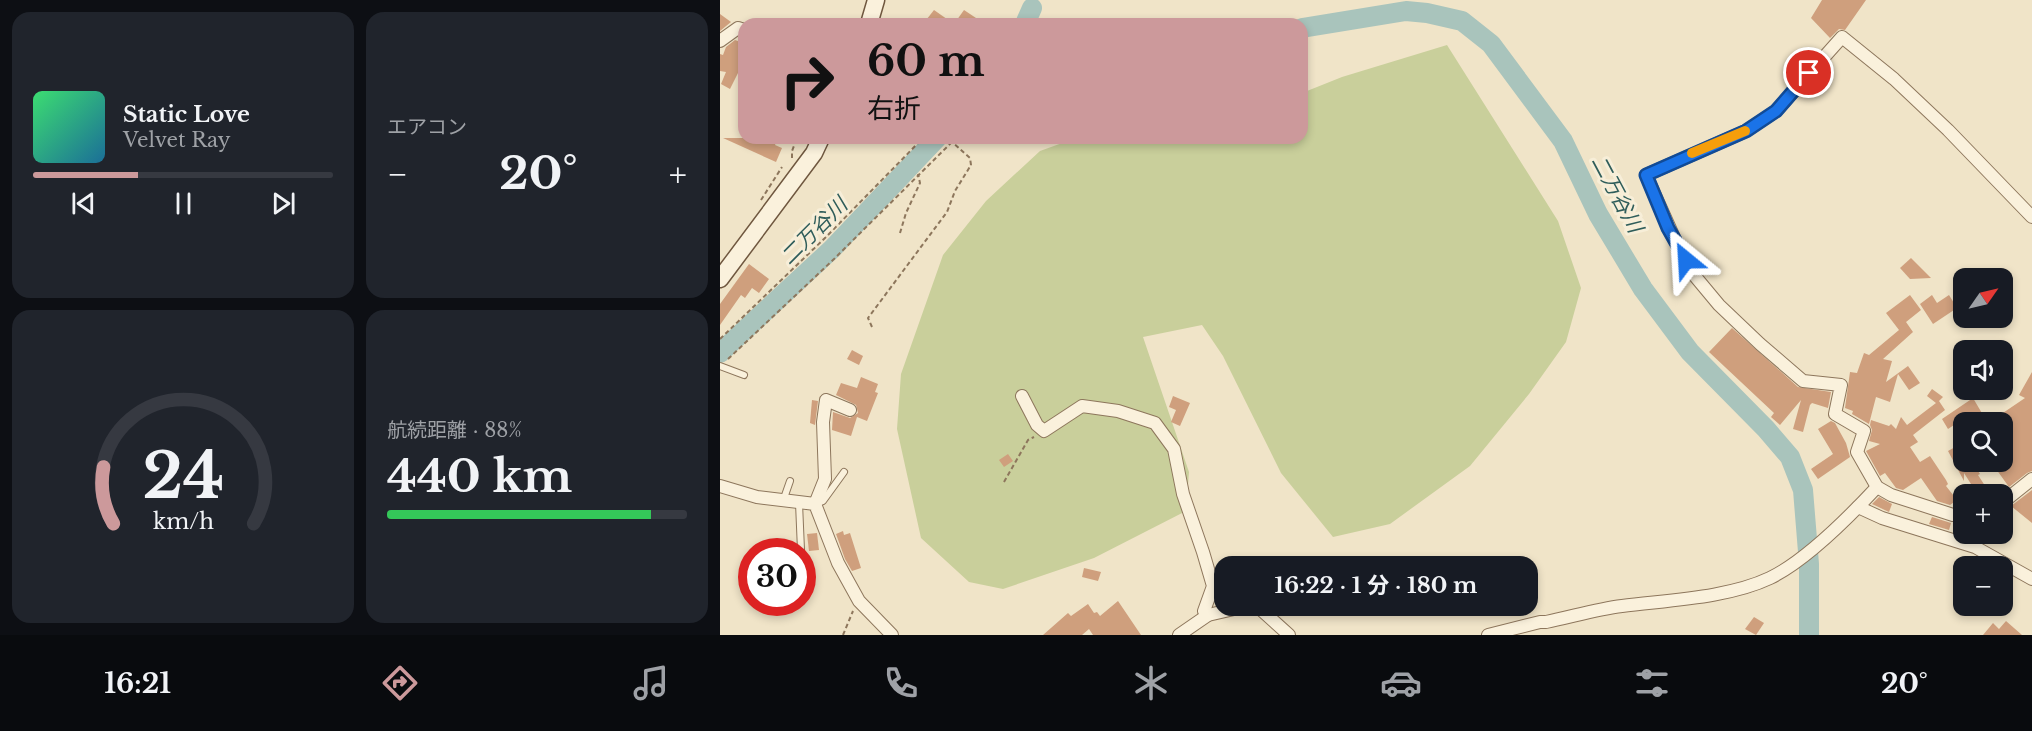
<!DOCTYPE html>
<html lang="ja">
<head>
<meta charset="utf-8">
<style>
	:root { --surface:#171b24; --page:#20242c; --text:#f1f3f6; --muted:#9ea1a6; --line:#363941; --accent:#cc999b }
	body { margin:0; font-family:"Libre Baskerville","Noto Sans JP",serif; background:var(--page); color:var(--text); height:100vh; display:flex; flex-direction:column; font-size:22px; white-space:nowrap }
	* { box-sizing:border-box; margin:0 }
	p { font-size:20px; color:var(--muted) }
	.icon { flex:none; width:33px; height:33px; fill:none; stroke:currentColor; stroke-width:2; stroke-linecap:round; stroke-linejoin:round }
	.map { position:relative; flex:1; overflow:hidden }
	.side { display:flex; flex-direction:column; gap:12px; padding:12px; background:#0d0f14; width:720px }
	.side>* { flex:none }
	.hud { position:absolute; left:18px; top:18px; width:570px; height:126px; border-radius:18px; box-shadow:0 3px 9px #0003; background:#cc999b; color:#111; overflow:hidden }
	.needle { width:39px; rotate:56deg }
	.tools { position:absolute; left:1233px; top:268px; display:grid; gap:12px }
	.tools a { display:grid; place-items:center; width:60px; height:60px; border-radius:12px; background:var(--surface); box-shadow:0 3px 9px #0003; font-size:30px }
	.speed { position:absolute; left:18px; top:538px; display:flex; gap:12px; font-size:30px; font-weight:700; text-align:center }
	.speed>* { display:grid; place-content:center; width:78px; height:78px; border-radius:50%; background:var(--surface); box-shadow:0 3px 9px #0003; line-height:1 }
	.speed .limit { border:9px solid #d22; background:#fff; color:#111 }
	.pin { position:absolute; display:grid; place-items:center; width:51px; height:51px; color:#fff; margin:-26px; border:3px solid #fff; border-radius:50%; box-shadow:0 2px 6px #0007 }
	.me { position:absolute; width:66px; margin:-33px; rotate:333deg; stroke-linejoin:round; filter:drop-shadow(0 0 4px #0008) }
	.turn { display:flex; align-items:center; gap:21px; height:126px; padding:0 30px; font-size:27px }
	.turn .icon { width:78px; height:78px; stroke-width:2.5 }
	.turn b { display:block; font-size:42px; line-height:51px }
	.big { font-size:45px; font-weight:700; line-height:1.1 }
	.side .widget { flex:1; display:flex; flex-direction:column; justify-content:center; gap:9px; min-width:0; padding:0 21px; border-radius:18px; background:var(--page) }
	.side .dial { align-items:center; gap:0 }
	.dial svg { height:156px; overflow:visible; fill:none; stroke:var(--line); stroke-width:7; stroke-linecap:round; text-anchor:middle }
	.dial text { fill:var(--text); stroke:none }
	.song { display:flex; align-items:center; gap:18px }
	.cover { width:72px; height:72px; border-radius:9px; background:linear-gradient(135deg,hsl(140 70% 55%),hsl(200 70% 35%)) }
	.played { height:6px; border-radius:3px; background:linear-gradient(90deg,var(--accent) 35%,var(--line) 35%) }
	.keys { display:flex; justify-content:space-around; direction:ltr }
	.heat { display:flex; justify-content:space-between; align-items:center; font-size:33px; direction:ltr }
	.charge { height:9px; border-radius:4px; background:linear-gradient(90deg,#34c759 88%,var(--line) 0) }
	.side .tiles { flex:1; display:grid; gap:12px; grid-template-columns:repeat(2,1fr) }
	.trip { position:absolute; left:494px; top:556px; width:324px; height:60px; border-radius:18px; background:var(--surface); box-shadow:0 3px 9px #0003; font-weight:700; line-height:60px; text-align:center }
	.tabs { display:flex; height:96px; justify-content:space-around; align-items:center; background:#090b0e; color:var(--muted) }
	.tabs .icon { width:42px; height:42px }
	.tabs .active { color:var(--accent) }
	.tabs b { font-size:27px; color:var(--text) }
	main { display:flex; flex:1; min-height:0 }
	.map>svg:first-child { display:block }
	.green { fill:#c9cf9b }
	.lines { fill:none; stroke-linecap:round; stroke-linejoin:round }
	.river { stroke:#a9c4bc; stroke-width:20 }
	.building { fill:#cf9f7d }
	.service-casing { stroke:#8d765c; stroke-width:8 }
	.minor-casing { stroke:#8d765c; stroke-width:14 }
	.secondary-casing { stroke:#6f573f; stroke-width:19 }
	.path { stroke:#8d765c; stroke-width:2; stroke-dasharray:4.5 3; stroke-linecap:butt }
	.service { stroke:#faf1dc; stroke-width:6 }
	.minor { stroke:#faf1dc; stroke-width:12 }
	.secondary { stroke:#faf1dc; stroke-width:16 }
	.route-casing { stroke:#114b97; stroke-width:15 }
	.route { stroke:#1a73e8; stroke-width:10 }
	.slow { stroke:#f59e0b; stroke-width:10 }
	.labels { text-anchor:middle; stroke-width:6; stroke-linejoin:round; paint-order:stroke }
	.water-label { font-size:21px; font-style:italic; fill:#2f5d5a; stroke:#f7eed8 }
</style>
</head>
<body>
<main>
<section class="side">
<div class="tiles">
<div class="widget">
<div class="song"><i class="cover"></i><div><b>Static Love</b><p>Velvet Ray</p></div></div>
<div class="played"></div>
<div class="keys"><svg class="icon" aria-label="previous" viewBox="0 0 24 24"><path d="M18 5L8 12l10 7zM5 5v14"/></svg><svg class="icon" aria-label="pause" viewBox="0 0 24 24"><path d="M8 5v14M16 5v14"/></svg><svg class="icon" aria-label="next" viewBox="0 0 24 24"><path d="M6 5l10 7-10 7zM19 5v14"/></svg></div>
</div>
<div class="widget"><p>エアコン</p>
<div class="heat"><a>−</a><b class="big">20°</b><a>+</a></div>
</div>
<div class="widget dial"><svg viewBox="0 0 100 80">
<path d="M14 69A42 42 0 1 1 86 69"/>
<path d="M14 69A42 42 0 0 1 9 40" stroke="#cc999b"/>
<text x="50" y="56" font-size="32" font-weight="700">24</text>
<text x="50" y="72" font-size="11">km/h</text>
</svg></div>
<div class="widget"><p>航続距離 · 88%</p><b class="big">440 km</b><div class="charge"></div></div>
</div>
</section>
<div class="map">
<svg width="1312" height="635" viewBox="0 0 1312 635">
	<rect width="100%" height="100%" fill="#f0e4c8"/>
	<!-- green -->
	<polygon class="green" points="727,45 838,221 861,288 846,342 809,394 750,466 670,524 613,537 561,473 503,356 482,325 423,337 469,472 466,511 374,558 283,589 249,582 201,538 177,429 181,374 223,255 266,201 320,151 356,138 582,138 582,93 622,77"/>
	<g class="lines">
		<!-- river -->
		<g class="river">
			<polyline points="305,24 312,8"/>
			<polyline points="582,28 686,11 707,13 742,21 771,44 843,141 878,214 923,289 970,352 1046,429 1070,457 1083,490 1089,564 1089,635"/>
			<polyline points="0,353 112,249 217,138"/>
		</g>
	</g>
	<!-- building -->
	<g class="building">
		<polygon points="1102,0 1146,0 1125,30 1119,29 1110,38 1091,18"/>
		<polygon points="214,10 234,24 203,24"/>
		<polygon points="244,10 265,24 234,24"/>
		<polygon points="0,14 11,22 0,31"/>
		<polygon points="15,40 24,43 24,61 10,89 1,84 6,72 0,71 0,54 3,55 6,47"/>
		<polygon points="3,138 58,138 55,145 62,148 56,162"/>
		<polygon points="1191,258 1211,278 1190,279 1180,268"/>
		<polygon points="29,264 49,279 39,293 32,288 25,298 21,295 0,325 0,304"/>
		<polygon points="1190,295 1201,310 1186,322 1193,332 1163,359 1172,361 1166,382 1188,366 1200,383 1189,390 1178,374 1170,402 1156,397 1149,424 1132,414 1133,411 1125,408 1130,372 1137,373 1144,353 1149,355 1179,330 1166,313"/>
		<polygon points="1212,295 1217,303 1229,295 1237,308 1213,324 1200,304"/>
		<polygon points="1012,328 1078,387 1111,392 1108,408 1092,403 1090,405 1083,432 1073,429 1081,400 1060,425 1051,417 1054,413 989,352"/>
		<polygon points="132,350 143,356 139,365 127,359"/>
		<polygon points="1312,372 1312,471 1307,473 1289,487 1271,462 1282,462 1282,423 1259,423 1274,412 1277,417 1305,398 1299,395"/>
		<polygon points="141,377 158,384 155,392 158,393 147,421 137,417 131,436 112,430 113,412 130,418 138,413 136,405 116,395 121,383 137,388"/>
		<polygon points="1212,389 1223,397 1219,401 1225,410 1193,435 1198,442 1190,447 1200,462 1210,456 1226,480 1228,484 1226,486 1237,500 1230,505 1217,501 1201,478 1183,490 1176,488 1165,473 1160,476 1146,451 1160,444 1149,441 1152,430 1150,425 1151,420 1169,426 1171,424 1176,429 1181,417 1187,425 1216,403 1207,396"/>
		<polygon points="453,396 470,403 460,426 451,422 456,410 449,407"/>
		<polygon points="1253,398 1263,415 1256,420 1252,413 1228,429 1222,419"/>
		<polygon points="92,400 98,401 95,425 90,423"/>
		<polygon points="1111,421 1115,423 1126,443 1130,457 1098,479 1091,469 1113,454 1098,429"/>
		<polygon points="1244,442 1244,462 1259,462 1254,465 1260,474 1258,475 1271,495 1258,495 1244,473 1244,481 1228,451"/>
		<polygon points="288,454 293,461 284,467 279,460"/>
		<polygon points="1312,490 1312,523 1291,506"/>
		<polygon points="1159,497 1172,504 1169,512 1152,504"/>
		<polygon points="1212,517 1231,523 1229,530 1209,524"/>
		<polygon points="123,531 124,535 130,533 141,568 132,571 125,559 116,534"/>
		<polygon points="97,533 99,550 89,551 87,534"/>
		<polygon points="364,568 381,572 378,581 362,577"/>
		<polygon points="398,601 421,635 373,635 369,629 362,635 323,635 348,613 351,616 368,604 374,613 377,612 380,616"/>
		<polygon points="1034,617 1044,623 1036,635 1025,629"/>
		<polygon points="1286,621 1302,635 1263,635 1273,623 1279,629"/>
	</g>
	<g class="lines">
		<defs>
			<g id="service">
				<polyline points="0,366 24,375"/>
				<polyline points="63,501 70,481"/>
				<polyline points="79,503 81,550"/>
				<polyline points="96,504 103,501 124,472"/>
			</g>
			<g id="minor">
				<polyline points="0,41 18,28 24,30"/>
				<polyline points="302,396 317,425 324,431 362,406 398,411 435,423 454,449 463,494 483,552 493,586 484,611 488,615"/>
				<polyline points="0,486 37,497 95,504 118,563 139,601 172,635"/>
				<polyline points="1282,503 1312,479"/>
				<polyline points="95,504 105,479 103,422 106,400 130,410"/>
				<polyline points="1138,507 1162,518 1255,547 1312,579"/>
				<polyline points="1244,516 1233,515 1171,495 1157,487 1137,452 1144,431 1115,414 1121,385 1083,381 1040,344 999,305 974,275 957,244 926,175 1026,131 1056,111 1122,37 1174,79 1228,130 1312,217"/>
				<polyline points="459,635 488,615 514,609 537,606 569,635"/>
				<path d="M 768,635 L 820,622 L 826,622 C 851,617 877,609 902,606 C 948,600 1008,598 1050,578 C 1085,561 1130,516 1157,487"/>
			</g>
			<g id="secondary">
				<polyline points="149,24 156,0"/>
				<polyline points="0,279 94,153 101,138"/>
			</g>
		</defs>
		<!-- service casing -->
		<use href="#service" class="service-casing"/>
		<!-- minor casing -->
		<use href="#minor" class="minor-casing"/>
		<!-- secondary casing -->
		<use href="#secondary" class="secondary-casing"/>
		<!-- path -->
		<g class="path">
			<polyline points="72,158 72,151 77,138"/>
			<polyline points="41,200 62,167"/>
			<polyline points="180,233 186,213 200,183 198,174"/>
			<polyline points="152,327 148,318 227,212 235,191 251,165 250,158 232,142"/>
			<polyline points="0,339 106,237 203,138"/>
			<polyline points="8,359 114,259 236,138"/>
			<polyline points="284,482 308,440 314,437"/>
			<polyline points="123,635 133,611"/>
		</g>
		<!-- service -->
		<use href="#service" class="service"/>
		<!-- minor -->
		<use href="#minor" class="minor"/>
		<!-- secondary -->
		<use href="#secondary" class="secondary"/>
	</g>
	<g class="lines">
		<defs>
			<polyline id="route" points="966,260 948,228 926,175 1026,131 1056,111 1089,73"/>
		</defs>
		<!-- route casing -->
		<use href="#route" class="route-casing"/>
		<!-- route -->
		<use href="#route" class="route"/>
		<!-- slow -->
		<polyline class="slow" points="972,153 1025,131"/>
	</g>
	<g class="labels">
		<!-- water labels -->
		<g class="water-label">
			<text transform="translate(897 194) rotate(62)" y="7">二万谷川</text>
			<text transform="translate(94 231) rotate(-45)" y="7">二万谷川</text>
		</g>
	</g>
</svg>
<div class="tools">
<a><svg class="needle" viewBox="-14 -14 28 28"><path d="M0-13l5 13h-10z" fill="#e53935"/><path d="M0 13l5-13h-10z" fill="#9ea1a6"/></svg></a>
<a><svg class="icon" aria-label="sound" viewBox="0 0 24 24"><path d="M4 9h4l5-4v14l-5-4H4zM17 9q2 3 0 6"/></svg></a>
<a><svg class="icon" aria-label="search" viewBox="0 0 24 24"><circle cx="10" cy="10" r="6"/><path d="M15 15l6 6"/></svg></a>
<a>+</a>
<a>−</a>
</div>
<div class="speed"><div class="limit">30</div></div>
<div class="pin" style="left:1089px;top:73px;background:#d93025"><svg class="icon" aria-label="arrive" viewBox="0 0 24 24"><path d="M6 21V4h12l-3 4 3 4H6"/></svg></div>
<svg class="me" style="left:966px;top:260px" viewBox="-20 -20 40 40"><path d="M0-17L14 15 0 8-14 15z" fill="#1a73e8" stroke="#fff" stroke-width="4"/></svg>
<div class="trip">16:22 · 1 分 · 180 m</div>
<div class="hud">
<div class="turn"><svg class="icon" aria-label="right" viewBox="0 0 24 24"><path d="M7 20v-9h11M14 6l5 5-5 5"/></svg><div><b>60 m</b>右折</div></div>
</div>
</div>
</main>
<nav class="tabs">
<b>16:21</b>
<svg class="icon active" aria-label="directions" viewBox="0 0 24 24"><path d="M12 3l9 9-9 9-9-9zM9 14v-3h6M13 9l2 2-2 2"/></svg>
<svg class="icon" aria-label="music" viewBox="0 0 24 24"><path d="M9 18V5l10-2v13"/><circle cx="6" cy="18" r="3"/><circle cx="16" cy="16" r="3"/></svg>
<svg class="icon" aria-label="phone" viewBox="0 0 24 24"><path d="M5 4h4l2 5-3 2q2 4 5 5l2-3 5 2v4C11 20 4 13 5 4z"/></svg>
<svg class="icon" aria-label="climate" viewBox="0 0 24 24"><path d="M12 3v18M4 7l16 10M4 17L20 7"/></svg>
<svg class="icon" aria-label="car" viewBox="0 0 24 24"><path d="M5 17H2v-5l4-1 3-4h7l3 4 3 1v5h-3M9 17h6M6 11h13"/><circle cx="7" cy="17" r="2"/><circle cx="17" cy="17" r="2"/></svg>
<svg class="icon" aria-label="filters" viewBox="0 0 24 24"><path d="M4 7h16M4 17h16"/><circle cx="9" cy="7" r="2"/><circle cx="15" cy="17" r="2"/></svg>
<b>20°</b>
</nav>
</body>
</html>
